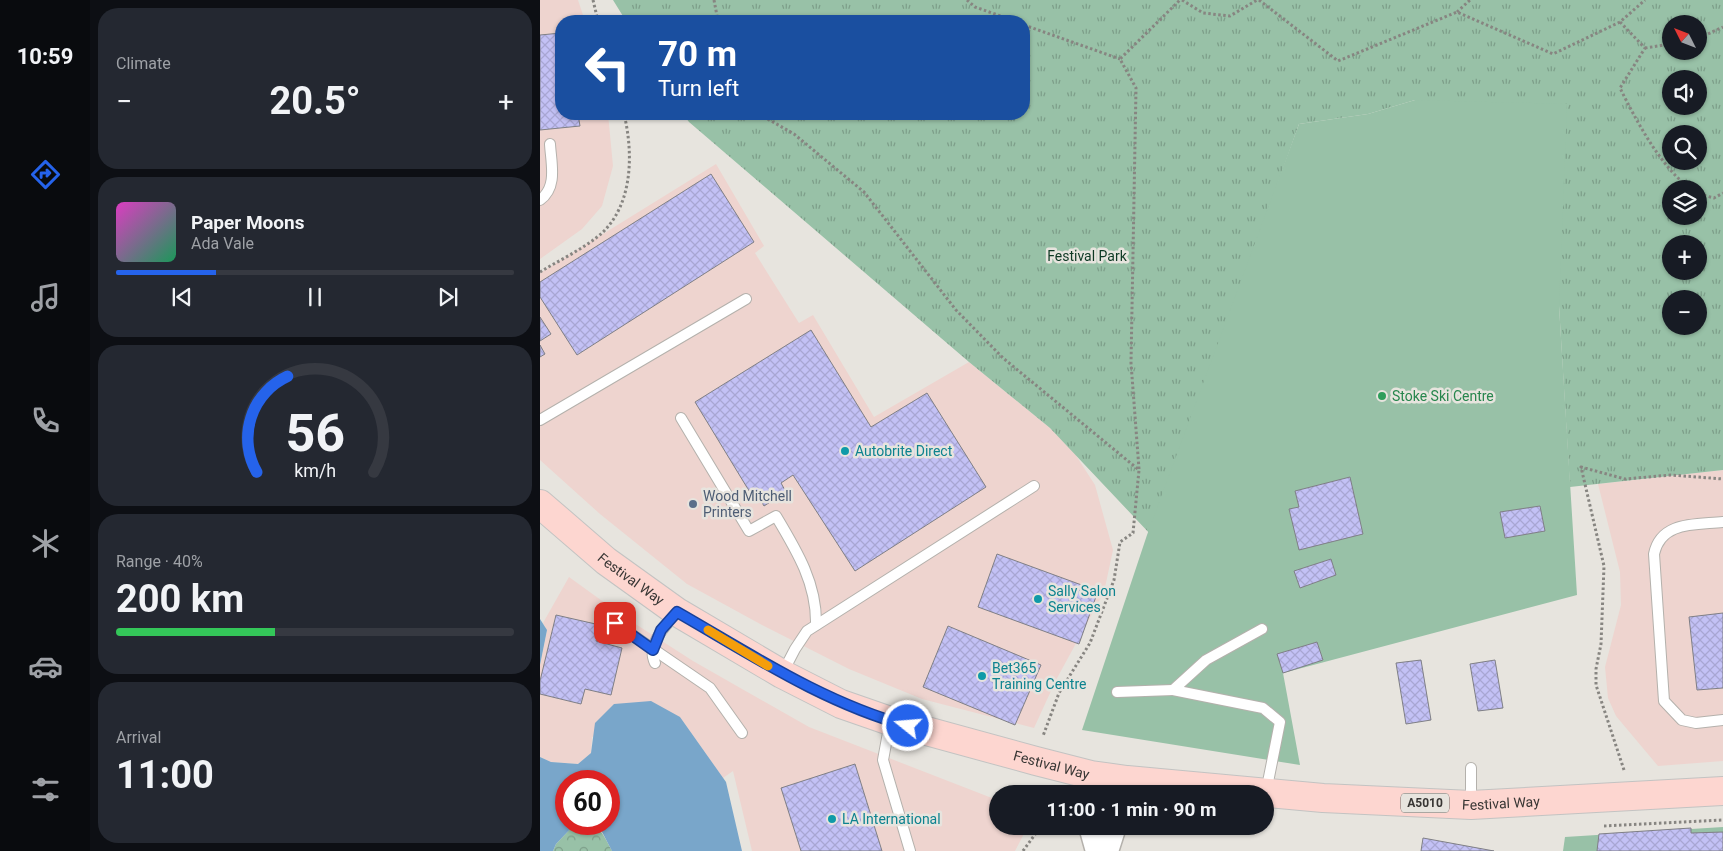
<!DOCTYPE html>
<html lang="en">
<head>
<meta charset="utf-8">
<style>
	:root { --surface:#171b24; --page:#242831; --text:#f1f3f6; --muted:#9ea1a6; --line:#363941; --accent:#2563eb }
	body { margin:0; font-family:Roboto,sans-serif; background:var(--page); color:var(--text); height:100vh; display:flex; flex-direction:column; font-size:19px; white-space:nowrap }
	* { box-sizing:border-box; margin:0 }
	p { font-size:16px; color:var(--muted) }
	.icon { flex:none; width:28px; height:28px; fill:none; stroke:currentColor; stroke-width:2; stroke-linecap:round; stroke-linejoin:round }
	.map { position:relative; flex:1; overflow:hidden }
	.panel { display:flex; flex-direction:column; gap:8px; padding:8px; background:#0d0f14; width:450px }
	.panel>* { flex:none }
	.banner { position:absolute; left:15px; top:15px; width:475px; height:105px; border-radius:20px; box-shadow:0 1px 4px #0004; background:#1a4fa0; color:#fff; overflow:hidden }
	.needle { width:32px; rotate:312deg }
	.fabs { position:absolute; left:1122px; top:15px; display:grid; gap:10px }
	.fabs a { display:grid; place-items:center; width:45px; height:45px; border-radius:50%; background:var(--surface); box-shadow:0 1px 4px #0004; font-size:25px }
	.speed { position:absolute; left:15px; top:770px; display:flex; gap:10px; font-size:25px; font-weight:700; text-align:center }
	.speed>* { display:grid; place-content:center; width:65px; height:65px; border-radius:50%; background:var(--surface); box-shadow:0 1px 4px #0004; line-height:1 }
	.speed .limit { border:8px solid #d22; background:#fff; color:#111 }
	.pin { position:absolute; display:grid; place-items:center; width:42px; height:42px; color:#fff; margin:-21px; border-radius:10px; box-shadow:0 2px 8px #0006 }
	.me { position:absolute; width:55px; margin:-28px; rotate:287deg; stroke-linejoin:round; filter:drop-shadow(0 0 4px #0008) }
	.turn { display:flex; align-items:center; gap:18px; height:105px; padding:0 20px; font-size:22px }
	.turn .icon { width:65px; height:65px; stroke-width:2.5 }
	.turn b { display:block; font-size:35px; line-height:42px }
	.big { font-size:38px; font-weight:700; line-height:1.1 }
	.panel .card { flex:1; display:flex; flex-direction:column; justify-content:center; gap:8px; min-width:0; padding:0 18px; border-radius:20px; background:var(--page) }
	.panel .dial { align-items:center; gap:0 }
	.dial svg { height:130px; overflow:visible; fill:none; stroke:var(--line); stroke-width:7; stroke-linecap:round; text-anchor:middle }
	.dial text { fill:var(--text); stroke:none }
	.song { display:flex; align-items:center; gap:15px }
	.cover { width:60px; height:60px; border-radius:8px; background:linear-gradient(135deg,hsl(310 70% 55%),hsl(150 70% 35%)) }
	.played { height:5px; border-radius:2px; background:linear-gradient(90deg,var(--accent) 25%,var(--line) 25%) }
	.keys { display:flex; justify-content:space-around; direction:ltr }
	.heat { display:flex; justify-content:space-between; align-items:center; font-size:28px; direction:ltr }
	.charge { height:8px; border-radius:4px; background:linear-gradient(90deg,#34c759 40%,var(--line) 0) }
	.trip { position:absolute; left:449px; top:785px; width:285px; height:50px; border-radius:25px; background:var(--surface); box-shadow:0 1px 4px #0004; font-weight:700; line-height:50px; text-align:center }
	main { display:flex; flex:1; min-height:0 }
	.dock { display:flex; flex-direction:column; width:90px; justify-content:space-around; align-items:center; background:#090b0e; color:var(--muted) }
	.dock .icon { width:35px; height:35px }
	.dock .on { color:var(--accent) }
	.dock b { font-size:22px; color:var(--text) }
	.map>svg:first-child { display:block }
	.commercial { fill:#eed4cf }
	.forest { fill:url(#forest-crowns) }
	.park { fill:url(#park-tufts); fill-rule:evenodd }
	.garden { fill:#98c1a7 }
	.water { fill:#79a6ca }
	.building { fill:url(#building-cross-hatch); stroke:#7f7f85 }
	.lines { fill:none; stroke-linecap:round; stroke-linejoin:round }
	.service-casing { stroke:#b4b1ac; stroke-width:12 }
	.tertiary-casing { stroke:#b4b1ac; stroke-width:29 }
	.primary-casing { stroke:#c3c3c2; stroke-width:30 }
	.path { stroke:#878581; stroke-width:3; stroke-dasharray:2.5 2.5; stroke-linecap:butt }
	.service { stroke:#fff; stroke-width:10 }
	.tertiary { stroke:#fff; stroke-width:26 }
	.primary { stroke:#fdd6d0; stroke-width:28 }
	.route-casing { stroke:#184099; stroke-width:12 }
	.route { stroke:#2563eb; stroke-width:9 }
	.slow { stroke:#f59e0b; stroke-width:9 }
	.leisure-dot { fill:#2e9e5b; stroke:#e7e4de; stroke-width:2 }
	.culture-dot { fill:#0f9aa8; stroke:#e7e4de; stroke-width:2 }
	.service-dot { fill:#5c6f8a; stroke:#e7e4de; stroke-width:2 }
	.labels { text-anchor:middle; stroke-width:5; stroke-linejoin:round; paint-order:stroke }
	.shield { fill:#e7e4de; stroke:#6c6a67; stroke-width:1 }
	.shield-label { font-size:12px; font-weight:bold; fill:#383634 }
	.park-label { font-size:14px; fill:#0e3924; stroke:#e7e4de }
	.leisure-label { font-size:14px; fill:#27864d; stroke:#e7e4de; text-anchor:start }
	.culture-label { font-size:14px; fill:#0d838f; stroke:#e7e4de; text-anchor:start }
	.service-label { font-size:14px; fill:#4e5e75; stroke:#e7e4de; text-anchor:start }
	.street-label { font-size:14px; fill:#383634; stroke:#e7e4de }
</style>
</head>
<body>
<main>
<nav class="dock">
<b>10:59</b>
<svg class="icon on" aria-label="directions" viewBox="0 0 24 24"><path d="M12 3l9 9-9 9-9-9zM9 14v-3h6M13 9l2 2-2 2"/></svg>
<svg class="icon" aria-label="music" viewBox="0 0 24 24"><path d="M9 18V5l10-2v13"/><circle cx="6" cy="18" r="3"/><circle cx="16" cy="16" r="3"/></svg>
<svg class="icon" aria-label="phone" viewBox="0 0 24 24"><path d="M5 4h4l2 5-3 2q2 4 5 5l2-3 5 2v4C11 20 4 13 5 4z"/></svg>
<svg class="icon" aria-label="climate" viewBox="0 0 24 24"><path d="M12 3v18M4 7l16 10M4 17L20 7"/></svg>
<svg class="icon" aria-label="car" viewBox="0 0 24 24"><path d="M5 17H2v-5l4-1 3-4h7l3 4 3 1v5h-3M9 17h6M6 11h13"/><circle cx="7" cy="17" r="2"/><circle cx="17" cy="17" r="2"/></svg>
<svg class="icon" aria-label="filters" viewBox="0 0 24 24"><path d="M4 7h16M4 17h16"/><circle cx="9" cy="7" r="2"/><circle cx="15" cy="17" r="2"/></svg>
</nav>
<section class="panel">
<div class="card"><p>Climate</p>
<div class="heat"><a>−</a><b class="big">20.5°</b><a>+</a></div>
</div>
<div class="card">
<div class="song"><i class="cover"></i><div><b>Paper Moons</b><p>Ada Vale</p></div></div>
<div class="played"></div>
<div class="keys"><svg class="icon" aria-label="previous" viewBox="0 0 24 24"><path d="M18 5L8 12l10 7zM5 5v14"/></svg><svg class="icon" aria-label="pause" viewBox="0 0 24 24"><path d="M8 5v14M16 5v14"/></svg><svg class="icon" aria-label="next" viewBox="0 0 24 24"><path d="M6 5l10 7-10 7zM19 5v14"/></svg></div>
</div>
<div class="card dial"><svg viewBox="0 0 100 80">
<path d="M14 69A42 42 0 1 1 86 69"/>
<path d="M14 69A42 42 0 0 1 33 10" stroke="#2563eb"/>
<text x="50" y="56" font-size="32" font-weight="700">56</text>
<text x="50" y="72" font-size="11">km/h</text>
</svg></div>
<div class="card"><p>Range · 40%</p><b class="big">200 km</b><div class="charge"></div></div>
<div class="card"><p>Arrival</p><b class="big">11:00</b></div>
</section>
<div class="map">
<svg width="1183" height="851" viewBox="0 0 1183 851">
	<defs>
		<pattern id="forest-crowns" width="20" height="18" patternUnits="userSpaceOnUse" patternTransform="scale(1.25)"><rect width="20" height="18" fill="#98c1a7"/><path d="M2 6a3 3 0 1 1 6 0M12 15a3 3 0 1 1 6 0" fill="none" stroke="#7d9e89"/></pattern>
		<pattern id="park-tufts" width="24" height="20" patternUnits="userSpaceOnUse" patternTransform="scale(1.25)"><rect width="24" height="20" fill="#98c1a7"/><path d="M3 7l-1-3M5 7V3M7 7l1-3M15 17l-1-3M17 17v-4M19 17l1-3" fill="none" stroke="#7d9e89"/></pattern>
		<pattern id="building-cross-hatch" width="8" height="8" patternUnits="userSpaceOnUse" patternTransform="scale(1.25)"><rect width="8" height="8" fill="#c3c1f5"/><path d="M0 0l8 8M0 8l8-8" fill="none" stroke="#a8a6d3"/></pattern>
	</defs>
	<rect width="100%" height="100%" fill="#e7e4de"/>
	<!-- commercial -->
	<g class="commercial">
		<polygon points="0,0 38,0 45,21 21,21 21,114 68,114 73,166 62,206 42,229 0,259"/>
		<polygon points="176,164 224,246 215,253 259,323 273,315 334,417 429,362 510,428 535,454 555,485 573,550 564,592 516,680 494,728 382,699 309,669 222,625 147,584 60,514 0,460 0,273"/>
		<polygon points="1183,470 1183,761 1118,766 1076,716 1068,698 1065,667 1081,605 1080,572 1058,484"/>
		<polygon points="29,577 83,616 153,661 269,727 457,800 458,826 488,826 475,851 212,851 193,771 183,778 140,717 52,737 51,753 38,764 11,762 0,757 0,665 7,630 3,623"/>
	</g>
	<!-- forest -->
	<path class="forest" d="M 35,824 C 60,824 61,830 72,851 L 13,851 L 16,844 Z"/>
	<!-- park -->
	<path class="park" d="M 73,0 L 1183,0 L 1183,470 L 1030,487 L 1019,306 L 875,100 L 828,114 L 759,124 L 612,536 L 510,428 L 429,362 L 149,122 L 143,114 L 484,114 L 484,21 L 86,21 ZM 1131,24 L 1159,24 L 1159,51 L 1131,51 ZM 1131,79 L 1159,79 L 1159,106 L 1131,106 ZM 1131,134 L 1159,134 L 1159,161 L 1131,161 ZM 1131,189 L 1159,189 L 1159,216 L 1131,216 ZM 1131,244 L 1159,244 L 1159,271 L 1131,271 ZM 1131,299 L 1159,299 L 1159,326 L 1131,326 Z"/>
	<!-- garden -->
	<g class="garden">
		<polygon points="875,100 1027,104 1019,306 1037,595 743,673 760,765 542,730 607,535 759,124 828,114"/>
		<polygon points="1183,827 1183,851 1023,851 1025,837"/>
	</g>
	<!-- water -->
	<g class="water">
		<polygon points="0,619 7,630 0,665"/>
		<polygon points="111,701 140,717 186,782 202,851 72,851 61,830 51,824 69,824 69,781 26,781 26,824 35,824 16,844 13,851 0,851 0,757 11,762 38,764 51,753 55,723 74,704"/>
	</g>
	<!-- building -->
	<g class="building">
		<polygon points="21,33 21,114 38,114 40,126 0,130 0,35"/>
		<polygon points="171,174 214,242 37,355 0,297 0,282"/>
		<polygon points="0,317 11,334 0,341"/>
		<polygon points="271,330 331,427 387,393 446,487 315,571 253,475 241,483 246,492 224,506 218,496 214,499 155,402"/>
		<polygon points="0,345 5,354 0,357"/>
		<polygon points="810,477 823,534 759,550 749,509 759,507 755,491"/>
		<polygon points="1000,506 1005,531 965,538 960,512"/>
		<polygon points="457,554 558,591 539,644 438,607"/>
		<polygon points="791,559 796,575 760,588 754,571"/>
		<polygon points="1183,613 1183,688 1157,690 1149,617"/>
		<polygon points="16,615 60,625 56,641 82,648 71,695 45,689 41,704 0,694 0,681"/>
		<polygon points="408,626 501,665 475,725 383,687"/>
		<polygon points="777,642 783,660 743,673 737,654"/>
		<polygon points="881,660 891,720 866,724 856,663"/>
		<polygon points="955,660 963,708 938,711 930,664"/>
		<polygon points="315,764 342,851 261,851 241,788"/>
		<polygon points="1151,828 1151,833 1183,832 1183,851 1057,851 1059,834"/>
		<polygon points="883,838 954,851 881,851"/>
	</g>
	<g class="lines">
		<defs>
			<g id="service">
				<path d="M 0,200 C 18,187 11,163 10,144"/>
				<path d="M 141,418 L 209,531 L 236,516 C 257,551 277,584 276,625"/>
				<polyline points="0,420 206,299"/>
				<path d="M 1183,522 C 1155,525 1121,521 1114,554 L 1124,701 L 1142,720 L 1156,723 L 1183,720"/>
				<polyline points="75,623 170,688 202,733"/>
				<polyline points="722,629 666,660 633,690 723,708 740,722 726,792"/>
				<path d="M 115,663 C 106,645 125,626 137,613"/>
				<polyline points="242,674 255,649 267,631 494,486"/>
				<polyline points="577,692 633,690"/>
				<polyline points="350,722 343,760 370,851"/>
				<polyline points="931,805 931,768"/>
			</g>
			<g id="tertiary">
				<polyline points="552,826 559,851"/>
				<polyline points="565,851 573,826"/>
			</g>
			<g id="primary">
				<path id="s1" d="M 0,504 L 66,561 L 137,612 L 242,674 L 301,704 L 350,721 L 496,761 L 551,775 L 587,780 L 783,798 L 931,805 L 1183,791"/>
			</g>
		</defs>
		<!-- service casing -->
		<use href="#service" class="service-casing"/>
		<!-- tertiary casing -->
		<use href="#tertiary" class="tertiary-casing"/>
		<!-- primary casing -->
		<use href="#primary" class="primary-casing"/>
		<!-- path -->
		<g class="path">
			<polyline points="53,0 58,21"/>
			<polyline points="174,0 178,21"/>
			<polyline points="427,0 435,7 475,21"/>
			<polyline points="642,0 663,13 690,16 717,0"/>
			<polyline points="719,0 798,61 917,12 1013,54 1080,22 1105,0"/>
			<polyline points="917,12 930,0"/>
			<path d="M 1080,22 L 1105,48 L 1080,88 C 1096,120 1121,168 1151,189"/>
			<polyline points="484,25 580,59"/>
			<polyline points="1159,38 1183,27"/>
			<polyline points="1105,48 1131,44"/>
			<polyline points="219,114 254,134 324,192 416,310 463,358 599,470 593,533 580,542 574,580 550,643 519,693 503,736"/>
			<polyline points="1159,194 1174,198 1183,193"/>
			<path d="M 0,272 C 18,261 39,251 56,238 C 93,210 94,155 84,114"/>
			<polyline points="599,469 591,363 596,88 580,59 640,0"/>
			<polyline points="1084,770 1056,685 1056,669 1061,644 1064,566 1041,467 1085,479 1131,475 1183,479"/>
			<polyline points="1064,826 1183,820"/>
			<polyline points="483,851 501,826"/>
		</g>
		<!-- service -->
		<use href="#service" class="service"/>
		<!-- tertiary -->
		<use href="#tertiary" class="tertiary"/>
		<!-- primary -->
		<use href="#primary" class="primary"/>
	</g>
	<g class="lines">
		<defs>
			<path id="route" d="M 75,623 L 113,650 L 121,630 L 137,612 C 212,655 284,703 368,726"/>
		</defs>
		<!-- route casing -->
		<use href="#route" class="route-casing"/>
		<!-- route -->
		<use href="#route" class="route"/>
		<!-- slow -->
		<polyline class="slow" points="168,630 228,666"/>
	</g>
	<!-- markers -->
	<circle class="leisure-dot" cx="842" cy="396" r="5"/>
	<g class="culture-dot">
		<circle cx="305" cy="451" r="5"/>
		<circle cx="498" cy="599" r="5"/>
		<circle cx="442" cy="676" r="5"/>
		<circle cx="292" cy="819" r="5"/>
	</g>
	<circle class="service-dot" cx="153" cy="504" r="5"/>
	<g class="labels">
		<!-- shield labels -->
		<rect class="shield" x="861" y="793.5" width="48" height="19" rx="4"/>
		<g class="shield-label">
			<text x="885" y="807">A5010</text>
		</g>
		<!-- park labels -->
		<g class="park-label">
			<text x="547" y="261">Festival Park</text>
		</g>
		<!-- leisure labels -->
		<g class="leisure-label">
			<text x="852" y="401">Stoke Ski Centre</text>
		</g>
		<!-- culture labels -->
		<g class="culture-label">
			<text x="315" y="456">Autobrite Direct</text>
			<text x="508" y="596">Sally Salon<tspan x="508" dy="16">Services</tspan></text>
			<text x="452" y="673">Bet365<tspan x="452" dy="16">Training Centre</tspan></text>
			<text x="302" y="824">LA International</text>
		</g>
		<!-- service labels -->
		<g class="service-label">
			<text x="163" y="501">Wood Mitchell<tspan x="163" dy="16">Printers</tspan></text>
		</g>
		<!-- street labels -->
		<g class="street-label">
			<text dy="5" stroke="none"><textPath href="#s1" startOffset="118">Festival Way</textPath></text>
			<text dy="5" stroke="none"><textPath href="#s1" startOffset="582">Festival Way</textPath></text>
			<text dy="5" stroke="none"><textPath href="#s1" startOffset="1034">Festival Way</textPath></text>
		</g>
	</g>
</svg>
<div class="fabs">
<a><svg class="needle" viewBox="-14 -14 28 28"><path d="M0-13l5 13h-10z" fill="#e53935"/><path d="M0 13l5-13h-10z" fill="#9ea1a6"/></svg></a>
<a><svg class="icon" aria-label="sound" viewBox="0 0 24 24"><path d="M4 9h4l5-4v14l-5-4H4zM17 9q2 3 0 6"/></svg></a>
<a><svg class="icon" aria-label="search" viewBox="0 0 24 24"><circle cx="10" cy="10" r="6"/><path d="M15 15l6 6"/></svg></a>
<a><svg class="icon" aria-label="layers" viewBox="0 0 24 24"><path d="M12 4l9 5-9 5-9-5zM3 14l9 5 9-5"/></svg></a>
<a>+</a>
<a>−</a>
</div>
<div class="speed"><div class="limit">60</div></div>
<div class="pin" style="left:75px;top:623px;background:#d93025"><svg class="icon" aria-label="arrive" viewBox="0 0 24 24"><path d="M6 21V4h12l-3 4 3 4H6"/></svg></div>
<svg class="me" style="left:368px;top:726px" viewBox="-20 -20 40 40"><circle r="17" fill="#2563eb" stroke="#fff" stroke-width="3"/><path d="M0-11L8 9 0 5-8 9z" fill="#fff"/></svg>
<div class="trip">11:00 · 1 min · 90 m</div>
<div class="banner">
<div class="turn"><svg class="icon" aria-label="left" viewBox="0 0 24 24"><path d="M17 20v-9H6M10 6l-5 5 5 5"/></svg><div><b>70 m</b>Turn left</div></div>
</div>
</div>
</main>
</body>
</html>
